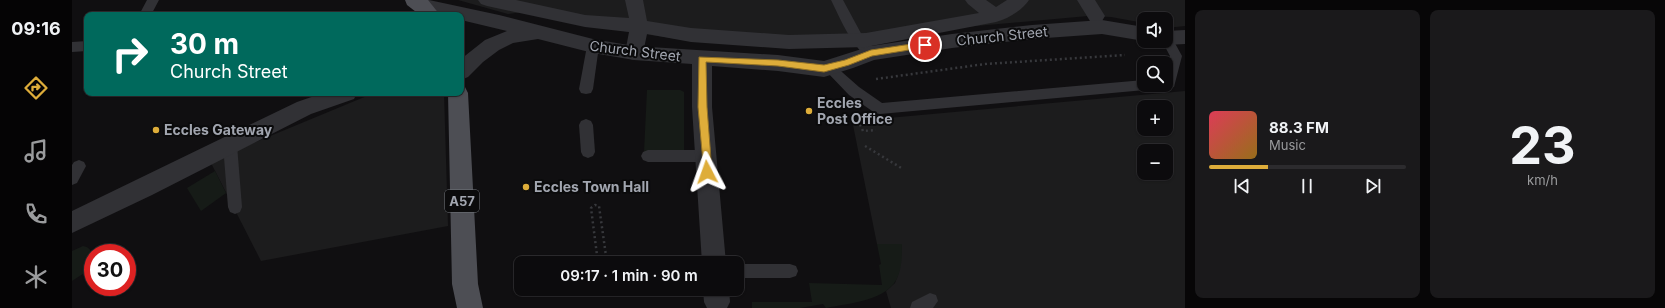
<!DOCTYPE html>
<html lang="en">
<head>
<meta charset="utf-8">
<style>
	:root { --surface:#0c0b0d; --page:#1a191b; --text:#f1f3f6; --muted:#9a9b9d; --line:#2c2b2e; --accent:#dead3a }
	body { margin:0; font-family:Inter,sans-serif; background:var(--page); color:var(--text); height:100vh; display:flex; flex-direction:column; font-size:15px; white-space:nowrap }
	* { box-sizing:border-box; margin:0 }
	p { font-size:13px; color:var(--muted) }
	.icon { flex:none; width:22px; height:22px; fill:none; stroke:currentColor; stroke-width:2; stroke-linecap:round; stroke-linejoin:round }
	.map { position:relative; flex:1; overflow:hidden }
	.details { display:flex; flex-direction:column; gap:10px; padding:10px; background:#070607; width:480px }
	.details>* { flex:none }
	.guide { position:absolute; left:12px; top:12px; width:380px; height:84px; border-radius:8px; box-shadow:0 1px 3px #0004,0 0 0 1px var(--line); background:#00695c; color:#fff; overflow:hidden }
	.fabs { position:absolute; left:1065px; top:12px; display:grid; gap:8px }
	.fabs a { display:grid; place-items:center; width:36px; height:36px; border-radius:8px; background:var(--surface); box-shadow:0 1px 3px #0004,0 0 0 1px var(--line); font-size:20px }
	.speed { position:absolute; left:12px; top:244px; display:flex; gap:8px; font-size:20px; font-weight:700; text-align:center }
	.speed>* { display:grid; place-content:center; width:52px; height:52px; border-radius:50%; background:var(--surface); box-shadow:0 1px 3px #0004,0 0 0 1px var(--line); line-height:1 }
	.speed .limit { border:6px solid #d22; background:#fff; color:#111 }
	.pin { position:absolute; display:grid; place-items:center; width:34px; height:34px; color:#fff; margin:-17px; border:2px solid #fff; border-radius:50%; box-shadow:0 1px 4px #0007 }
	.me { position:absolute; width:44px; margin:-22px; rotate:356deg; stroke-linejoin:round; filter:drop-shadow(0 0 3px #0008) }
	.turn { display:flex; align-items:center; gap:14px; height:84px; padding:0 20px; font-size:18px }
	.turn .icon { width:52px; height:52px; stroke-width:2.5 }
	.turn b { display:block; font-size:28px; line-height:34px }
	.details .widget { flex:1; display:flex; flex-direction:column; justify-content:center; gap:6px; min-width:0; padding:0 14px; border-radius:8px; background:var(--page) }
	.details .dial { align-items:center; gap:0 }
	.dial b { font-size:52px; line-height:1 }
	.song { display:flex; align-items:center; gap:12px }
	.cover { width:48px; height:48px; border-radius:6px; background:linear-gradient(135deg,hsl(350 70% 55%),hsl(40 70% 35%)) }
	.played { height:4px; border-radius:2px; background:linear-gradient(90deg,var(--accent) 30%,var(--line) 30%) }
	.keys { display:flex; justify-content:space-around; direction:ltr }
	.details .tiles { flex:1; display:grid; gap:10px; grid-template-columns:repeat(2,1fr) }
	.trip { position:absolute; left:442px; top:256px; width:230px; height:40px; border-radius:8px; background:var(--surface); box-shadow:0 1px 3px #0004,0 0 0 1px var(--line); font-weight:600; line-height:40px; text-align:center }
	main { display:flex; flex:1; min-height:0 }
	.tab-bar { display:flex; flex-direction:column; width:72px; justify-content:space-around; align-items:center; background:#050405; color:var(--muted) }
	.tab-bar .icon { width:28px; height:28px }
	.tab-bar .on { color:var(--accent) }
	.tab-bar b { font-size:18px; color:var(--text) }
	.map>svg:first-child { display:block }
	.built { fill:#1c1c1d; fill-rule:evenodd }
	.green { fill:#161b17 }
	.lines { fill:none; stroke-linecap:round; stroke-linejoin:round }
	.path { stroke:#37383c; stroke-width:2.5; stroke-dasharray:2 3; stroke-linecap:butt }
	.service { fill:#313135; fill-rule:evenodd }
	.pedestrian { fill:#313135; fill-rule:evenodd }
	.minor { fill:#313135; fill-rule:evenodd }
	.primary { fill:#4d4e54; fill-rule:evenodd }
	.route { fill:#dead3a; stroke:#907026 }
	.poi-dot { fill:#dead3a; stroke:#0b0b0c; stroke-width:1.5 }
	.labels { text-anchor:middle; stroke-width:4; stroke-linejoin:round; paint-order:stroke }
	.shield { fill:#0b0b0c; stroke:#75787f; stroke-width:1 }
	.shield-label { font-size:13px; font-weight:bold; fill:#a2a6b0 }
	.street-label { font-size:14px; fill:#a2a6b0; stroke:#0b0b0c }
	.poi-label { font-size:14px; font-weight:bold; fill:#a2a6b0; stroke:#0b0b0c; text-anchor:start }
</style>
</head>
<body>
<main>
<nav class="tab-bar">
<b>09:16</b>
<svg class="icon on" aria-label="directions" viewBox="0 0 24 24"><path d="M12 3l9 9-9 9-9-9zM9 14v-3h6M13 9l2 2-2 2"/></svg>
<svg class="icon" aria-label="music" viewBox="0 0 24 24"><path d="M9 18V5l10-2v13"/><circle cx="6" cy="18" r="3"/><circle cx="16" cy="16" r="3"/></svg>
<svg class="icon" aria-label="phone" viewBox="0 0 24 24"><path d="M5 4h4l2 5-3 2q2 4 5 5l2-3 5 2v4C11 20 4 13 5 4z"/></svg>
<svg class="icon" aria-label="climate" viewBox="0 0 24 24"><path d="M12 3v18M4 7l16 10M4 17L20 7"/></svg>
</nav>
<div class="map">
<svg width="1113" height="308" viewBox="0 0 1113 308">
	<rect width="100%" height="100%" fill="#100f11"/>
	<!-- built -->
	<g class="built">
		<polygon points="386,0 1113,0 1113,26 1094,28 1094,19 1072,19 1072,23 1039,17 1016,16 893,27 843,35 613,40 524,27 451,12 436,14"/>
		<path d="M 1113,91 L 1113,308 L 819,308 L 814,291 L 823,283 L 826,275 L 830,245 L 805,244 L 781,125 L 794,120 ZM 1072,107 L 1094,107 L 1094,129 L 1072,129 ZM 1072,151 L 1094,151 L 1094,173 L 1072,173 Z"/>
		<polygon points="302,93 372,93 376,226 189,261 138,161"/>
	</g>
	<!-- green -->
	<g class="green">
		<polygon points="575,90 608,90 612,92 612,151 572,152"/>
		<polygon points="143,171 154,193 129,211 115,188"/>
		<path d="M 805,244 L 830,244 C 830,255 830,266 826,276 C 817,301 777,303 754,308 L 751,304 L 728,308 L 680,308 L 680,302 L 740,302 L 737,283 L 810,285 L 807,265 L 809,264 Z"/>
		<path d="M 11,246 C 21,247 22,260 20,268 L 0,281 L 0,251 Z"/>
	</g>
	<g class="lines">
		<!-- path -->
		<g class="path">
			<polyline points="804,79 913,64 1053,55"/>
			<polyline points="786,120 791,131 804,130"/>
			<polyline points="793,146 831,169"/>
			<polyline points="526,263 519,208 523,205 527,206 535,263"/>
		</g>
		<!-- service -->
		<g class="service">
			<polygon points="75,0 87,0 79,15 67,15"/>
			<path d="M 759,0 L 771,0 L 791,37 L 805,53 L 803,56 C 785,62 766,13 759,0 Z"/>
			<polygon points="1095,34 1099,36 1110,56 1103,83 1102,87 1094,88 1089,85 1094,85 1094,70 1098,56 1090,41 1094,41"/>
			<polygon points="15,41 15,51 0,52 0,42"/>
			<polygon points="521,41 525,43 527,46 521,89 519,93 514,94 509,93 507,89 515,46 517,43"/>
			<polygon points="758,63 762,65 787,87 810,103 1072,80 1072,85 1079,85 1078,89 1073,90 808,114 803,113 777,95 754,71 752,68 754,65"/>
			<polygon points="514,119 519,121 521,125 523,152 521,156 516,158 511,156 509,152 507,125 509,121"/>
			<polygon points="158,139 163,141 165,145 170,207 168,212 163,214 158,212 156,207 151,145 153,141"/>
			<polygon points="576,150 634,150 639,152 641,156 639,160 634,162 576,162 571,160 569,156 571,152"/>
			<polygon points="7,160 12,162 14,166 5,183 0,185 0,165 2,162"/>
			<polygon points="665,264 718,264 724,266 726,271 724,276 718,278 665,278"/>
			<polygon points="858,293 864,295 866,301 861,308 838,308 840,302"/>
		</g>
		<!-- pedestrian -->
		<g class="pedestrian">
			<path d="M 406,0 L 444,0 L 513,15 L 557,18 L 553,0 L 571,0 L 575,21 L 619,28 L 717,35 L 794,33 L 907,13 L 896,4 L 893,0 L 914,0 L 924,7 L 935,0 L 957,0 C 951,10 935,19 924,22 L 794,47 L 717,49 L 619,42 L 575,34 L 571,53 L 569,58 L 562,60 L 555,58 L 553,53 L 557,32 L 513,27 L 415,6 L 409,4 Z"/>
			<polygon points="1005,0 1023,0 1033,16 1030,21 1024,22 1018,21"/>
		</g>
		<!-- minor -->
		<g class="minor">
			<polygon points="343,0 357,0 427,15 521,39 562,46 706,55 752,61 799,46 880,34 960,25 1030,20 1072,27 1072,41 1030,34 960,39 880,48 802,60 781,68 752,77 706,71 640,66 640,107 654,263 630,263 620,107 620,64 562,60 521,53 466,39 441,43 427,50 411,62 396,77 389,80 389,59 413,40 435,31 389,20 389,15 365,15 343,10 341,5"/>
			<polygon points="1113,30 1113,44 1094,45 1087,43 1086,41 1094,41 1094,31"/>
			<polygon points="251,93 285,93 282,99 239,114 80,195 0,233 0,211 225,102"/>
			<polygon points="631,289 657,289 658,302 655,308 635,308 632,302"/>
		</g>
		<!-- primary -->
		<g class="primary">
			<polygon points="333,0 356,0 368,15 348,15 335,5"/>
			<polygon points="389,86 393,87 396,93 406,284 411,308 385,308 380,284 376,93 389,93"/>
		</g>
	</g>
	<!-- route -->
	<polygon class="route" points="853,42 857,45 856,47 800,56 777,65 752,72 706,66 634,62 635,107 640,172 638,174 632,174 626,107 627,57 706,60 752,65 773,60 799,50"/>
	<!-- markers -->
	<g class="poi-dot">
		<circle cx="737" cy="111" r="4"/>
		<circle cx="84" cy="130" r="4"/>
		<circle cx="454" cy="187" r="4"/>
	</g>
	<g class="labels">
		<!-- shield labels -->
		<rect class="shield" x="373" y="190" width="34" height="22" rx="3"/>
		<g class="shield-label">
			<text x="390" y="206">A57</text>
		</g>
		<!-- street labels -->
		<g class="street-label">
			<text transform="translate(930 36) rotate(-6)" y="5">Church Street</text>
			<text transform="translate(563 51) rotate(7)" y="5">Church Street</text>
		</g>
		<!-- poi labels -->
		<g class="poi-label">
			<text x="745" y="108">Eccles<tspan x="745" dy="16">Post Office</tspan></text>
			<text x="92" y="135">Eccles Gateway</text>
			<text x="462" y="192">Eccles Town Hall</text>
		</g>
	</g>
</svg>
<div class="fabs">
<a><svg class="icon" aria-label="sound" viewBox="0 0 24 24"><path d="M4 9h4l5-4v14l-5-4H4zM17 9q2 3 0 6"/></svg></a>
<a><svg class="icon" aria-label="search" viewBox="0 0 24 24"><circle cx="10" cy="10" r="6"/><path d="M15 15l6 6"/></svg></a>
<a>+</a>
<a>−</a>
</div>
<div class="speed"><div class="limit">30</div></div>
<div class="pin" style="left:853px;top:45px;background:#d93025"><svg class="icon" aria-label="arrive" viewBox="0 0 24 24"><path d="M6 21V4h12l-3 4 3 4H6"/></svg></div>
<svg class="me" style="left:635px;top:172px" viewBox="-20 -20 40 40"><path d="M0-17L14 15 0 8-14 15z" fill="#dead3a" stroke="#fff" stroke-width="4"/></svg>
<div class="trip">09:17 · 1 min · 90 m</div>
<div class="guide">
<div class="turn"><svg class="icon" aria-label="right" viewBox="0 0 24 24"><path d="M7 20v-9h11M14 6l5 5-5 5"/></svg><div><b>30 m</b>Church Street</div></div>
</div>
</div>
<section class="details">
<div class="tiles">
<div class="widget">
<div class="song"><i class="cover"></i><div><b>88.3 FM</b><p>Music</p></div></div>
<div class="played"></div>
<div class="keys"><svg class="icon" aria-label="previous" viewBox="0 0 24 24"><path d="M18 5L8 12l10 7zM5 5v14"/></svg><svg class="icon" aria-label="pause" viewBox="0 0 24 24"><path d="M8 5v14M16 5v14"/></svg><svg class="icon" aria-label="next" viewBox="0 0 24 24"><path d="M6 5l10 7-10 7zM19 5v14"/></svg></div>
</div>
<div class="widget dial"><b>23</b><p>km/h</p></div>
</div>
</section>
</main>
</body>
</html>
